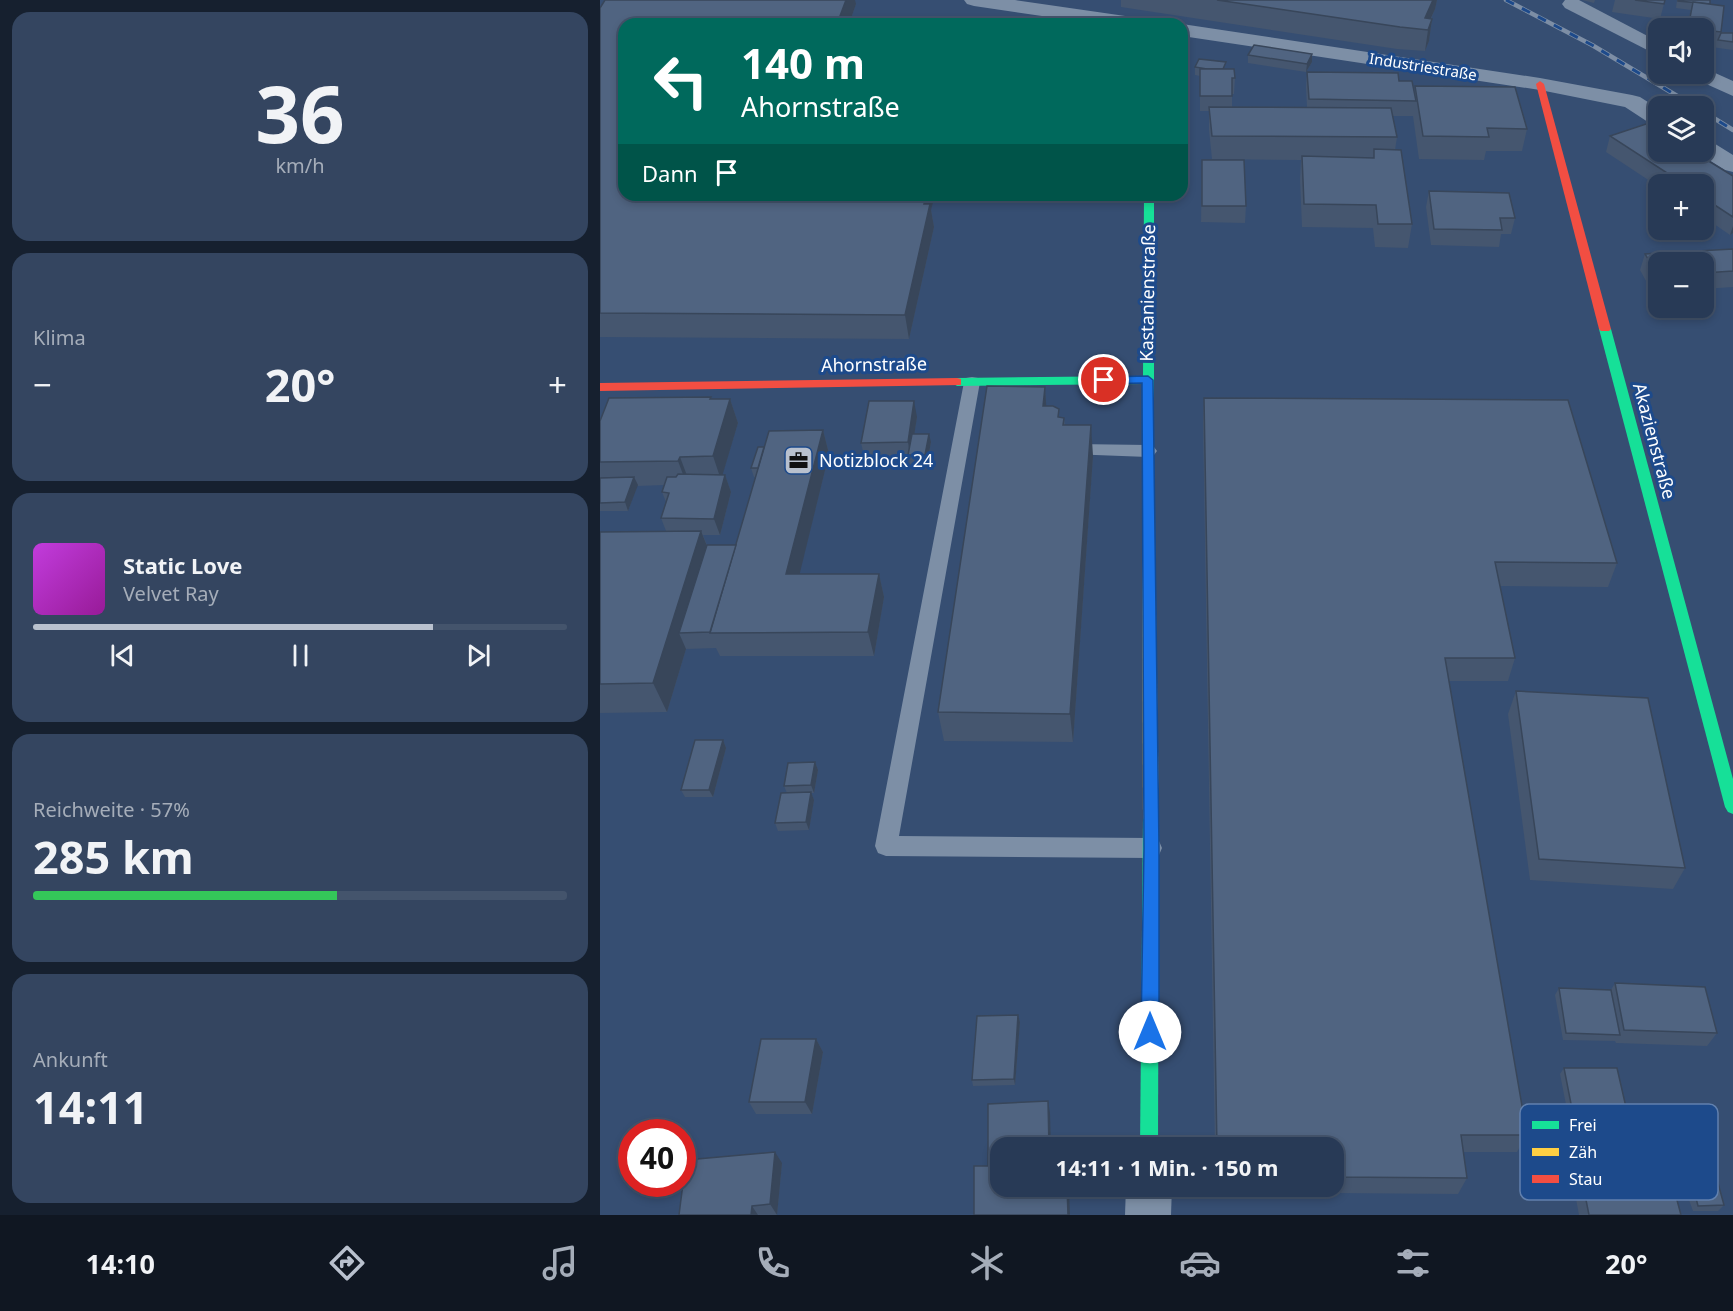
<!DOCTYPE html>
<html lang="de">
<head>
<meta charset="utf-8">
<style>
	:root { --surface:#283a56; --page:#344560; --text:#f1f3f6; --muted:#a5adb9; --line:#44546c; --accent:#b9c1ce }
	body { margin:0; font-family:"Noto Sans",sans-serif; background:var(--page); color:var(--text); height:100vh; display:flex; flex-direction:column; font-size:22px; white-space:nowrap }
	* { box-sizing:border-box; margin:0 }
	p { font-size:20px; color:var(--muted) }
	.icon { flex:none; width:33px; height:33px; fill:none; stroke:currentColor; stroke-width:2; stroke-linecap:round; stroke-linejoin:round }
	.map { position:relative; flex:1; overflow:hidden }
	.side { display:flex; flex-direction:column; gap:12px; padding:12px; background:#16202f; width:600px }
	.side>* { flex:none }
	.banner { position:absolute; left:18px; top:18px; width:570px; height:183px; border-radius:18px; box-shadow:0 3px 9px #0003,0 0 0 2px var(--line); background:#00695c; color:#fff; overflow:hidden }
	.controls { position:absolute; left:1048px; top:18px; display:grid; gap:12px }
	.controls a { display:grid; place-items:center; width:66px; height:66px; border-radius:12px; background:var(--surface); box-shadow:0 3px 9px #0003,0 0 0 2px var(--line); font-size:30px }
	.speed { position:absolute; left:18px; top:1119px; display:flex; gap:12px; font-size:30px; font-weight:700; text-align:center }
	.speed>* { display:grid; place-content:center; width:78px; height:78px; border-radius:50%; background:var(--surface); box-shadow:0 3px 9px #0003,0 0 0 2px var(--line); line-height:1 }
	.speed .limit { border:9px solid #d22; background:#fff; color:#111 }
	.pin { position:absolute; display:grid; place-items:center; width:51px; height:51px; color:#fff; margin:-26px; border:3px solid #fff; border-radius:50%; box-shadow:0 2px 6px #0007 }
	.me { position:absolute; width:66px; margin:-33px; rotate:0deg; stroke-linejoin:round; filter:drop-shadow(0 0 4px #0008) }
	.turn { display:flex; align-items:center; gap:21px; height:126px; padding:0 24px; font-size:27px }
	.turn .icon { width:78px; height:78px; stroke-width:2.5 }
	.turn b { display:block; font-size:42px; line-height:51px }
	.then { display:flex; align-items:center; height:57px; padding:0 24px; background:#0003; gap:12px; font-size:22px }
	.big { font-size:45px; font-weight:700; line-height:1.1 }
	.side .tile { flex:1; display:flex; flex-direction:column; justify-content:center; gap:9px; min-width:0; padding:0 21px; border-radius:18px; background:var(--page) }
	.side .dial { align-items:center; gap:0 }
	.dial b { font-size:78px; line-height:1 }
	.song { display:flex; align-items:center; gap:18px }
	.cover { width:72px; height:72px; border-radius:9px; background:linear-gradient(135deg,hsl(290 70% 55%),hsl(300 70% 35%)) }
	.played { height:6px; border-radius:3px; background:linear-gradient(90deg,var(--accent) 75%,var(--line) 75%) }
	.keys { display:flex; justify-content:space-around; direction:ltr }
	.heat { display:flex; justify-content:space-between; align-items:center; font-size:33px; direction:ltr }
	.charge { height:9px; border-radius:4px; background:linear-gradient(90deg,#34c759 57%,var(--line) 0) }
	.trip { position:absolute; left:390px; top:1137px; width:354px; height:60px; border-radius:18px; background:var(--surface); box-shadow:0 3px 9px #0003,0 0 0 2px var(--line); font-weight:700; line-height:60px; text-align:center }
	.dock { display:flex; height:96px; justify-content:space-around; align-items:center; background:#101722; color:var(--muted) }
	.dock .icon { width:42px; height:42px }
	.dock .active { color:var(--accent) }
	.dock b { font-size:27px; color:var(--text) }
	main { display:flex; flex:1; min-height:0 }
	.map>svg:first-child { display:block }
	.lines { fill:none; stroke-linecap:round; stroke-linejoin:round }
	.lane { fill:#7d8fa6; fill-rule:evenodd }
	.street { fill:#7d8fa6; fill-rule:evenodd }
	.fast { fill:#16e098; fill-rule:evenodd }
	.slow { fill:#ffcf43; fill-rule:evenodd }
	.jam { fill:#f24e42; fill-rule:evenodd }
	.rail-casing { stroke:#7d8ea5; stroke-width:4.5 }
	.rail { stroke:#1d4a8b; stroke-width:3; stroke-dasharray:9; stroke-linecap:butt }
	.wall { fill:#45566f }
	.shaded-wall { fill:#38465a }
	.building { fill:#506481; stroke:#38465a; stroke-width:1.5 }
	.route { fill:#1a73e8; stroke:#114b97; stroke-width:1.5 }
	.labels { text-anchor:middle; stroke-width:6; stroke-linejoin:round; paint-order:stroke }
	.far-street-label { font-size:15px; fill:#fff; stroke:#1d4a8b }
	.street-label { font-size:18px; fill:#fff; stroke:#1d4a8b }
	.poi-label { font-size:18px; fill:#fff; stroke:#1d4a8b; text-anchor:start }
	.key { fill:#1d4a8b; stroke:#6180ae; stroke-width:1.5 }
	.key-label { font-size:16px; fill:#fff }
</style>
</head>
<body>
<main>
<section class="side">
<div class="tile dial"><b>36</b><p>km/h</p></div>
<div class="tile"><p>Klima</p>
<div class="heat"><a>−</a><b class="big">20°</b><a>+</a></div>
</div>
<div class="tile">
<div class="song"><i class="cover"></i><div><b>Static Love</b><p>Velvet Ray</p></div></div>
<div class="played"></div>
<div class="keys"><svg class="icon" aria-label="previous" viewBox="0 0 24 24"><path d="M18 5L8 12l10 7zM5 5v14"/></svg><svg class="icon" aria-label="pause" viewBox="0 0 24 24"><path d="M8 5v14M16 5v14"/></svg><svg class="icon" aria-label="next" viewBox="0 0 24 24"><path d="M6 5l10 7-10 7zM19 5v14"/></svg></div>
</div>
<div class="tile"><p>Reichweite · 57%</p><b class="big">285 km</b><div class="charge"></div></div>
<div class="tile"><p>Ankunft</p><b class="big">14:11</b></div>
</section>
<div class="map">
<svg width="1133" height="1215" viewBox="0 0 1133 1215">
	<rect width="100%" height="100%" fill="#364e72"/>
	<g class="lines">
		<!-- lane -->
		<g class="lane">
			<polygon points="372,377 378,378 380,382 299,836 551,838 559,841 562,848 559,855 551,858 286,856 278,853 275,846 364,382 366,378"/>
			<polygon points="475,444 548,445 554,447 557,451 554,455 548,457 469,454 466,450 469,446"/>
		</g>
		<!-- street -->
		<g class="street">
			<polygon points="364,0 415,0 539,18 546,20 549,24 497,24 374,6 367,4"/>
			<polygon points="965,0 979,0 1059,42 1059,56 965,8 962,4"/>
			<polygon points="581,24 582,24 940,78 1032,95 1040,97 1059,109 1059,126 1051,124 1025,107 940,90 582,36"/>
			<polygon points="1104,68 1133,81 1133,96 1095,79 1093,74 1104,74"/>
			<polygon points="1104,140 1112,142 1133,155 1133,172 1125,170 1096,152 1104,152"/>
			<polygon points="526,1186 572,1186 571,1215 525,1215"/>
		</g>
		<!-- fast -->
		<g class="fast">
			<polygon points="544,195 554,195 554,476 548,480 542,476 543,384 357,386 351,382 357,378 543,376"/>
			<polygon points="1005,326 1011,329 1133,779 1133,814 1128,812 1125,807 999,329"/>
			<polygon points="551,811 556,813 559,818 558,1148 540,1148 543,818 546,813"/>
		</g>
		<!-- slow -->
		<polygon class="slow" points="548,472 554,476 559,818 556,823 551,825 546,823 543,818 542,476"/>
		<!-- jam -->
		<g class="jam">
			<polygon points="940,81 944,84 1011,329 1009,331 1001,331 999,329 936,84"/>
			<polygon points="357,378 361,379 361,385 0,391 0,383"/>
		</g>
		<defs>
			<g id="rail">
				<polyline points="906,0 992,45 1094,106"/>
				<polyline points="1104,112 1133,130"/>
			</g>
		</defs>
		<!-- rail casing -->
		<use href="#rail" class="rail-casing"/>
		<!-- rail -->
		<use href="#rail" class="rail"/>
	</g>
	<!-- wall -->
	<g class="wall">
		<polygon points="521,0 837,0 835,9 831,19 832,19 829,41 825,51 797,49 521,7"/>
		<polygon points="982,0 995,0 994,3"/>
		<polygon points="1015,0 1065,0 1060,19 1012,12"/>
		<polygon points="1077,0 1110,0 1110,4 1121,32 1133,33 1133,50 1104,46 1104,28 1086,28 1091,10 1076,8"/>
		<polygon points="256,4 249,24 331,210 334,227 309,339 0,337 0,8"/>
		<polygon points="712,54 712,62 706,72 648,63 648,55"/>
		<polygon points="595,67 626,69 635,78 634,94 632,94 632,107 707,107 706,87 707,72 799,81 814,92 815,86 927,129 922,151 886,151 884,160 819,159 813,116 793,116 797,137 795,150 812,224 808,248 775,247 773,228 702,227 700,179 701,160 612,159 609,130 609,111 600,111 600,76 595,75"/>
		<polygon points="1010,136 1133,176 1133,233 1130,235 1104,217 1104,184 1059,184 1059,187 1006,152"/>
		<polygon points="602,160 646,206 645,223 601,222"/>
		<polygon points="829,191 915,218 911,234 901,234 899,247 831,245 826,207"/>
		<polygon points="1133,249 1133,287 1104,289 1104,262 1059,262 1059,291 1052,292 1040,270 1045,254"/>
		<polygon points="445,387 446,406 459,409 459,417 464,418 465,425 493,456 473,742 344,741 338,712"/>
		<polygon points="604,398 1017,563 1008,587 900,586 915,658 908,681 849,681 927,1135 917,1152 863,1152 867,1178 858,1194 616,1192 616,1186 734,1186 734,1148 615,1148 603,422"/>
		<polygon points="112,399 130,399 138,423 122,475 125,475 131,492 120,535 103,535 107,545 136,545 156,477 154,477 151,468 164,447 223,430 229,454 199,574 279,574 284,597 274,656 120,656 116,648 86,649 67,712 0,713 0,532 66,531 61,518 66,502 62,492 64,485 37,486 28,511 0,511 0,421"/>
		<polygon points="317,417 314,434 331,442 327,463 310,464 309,459 265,459 261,443"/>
		<polygon points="916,691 1085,868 1073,889 930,880 908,714"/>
		<polygon points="123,740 126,748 113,797 85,797 81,790"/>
		<polygon points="215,762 218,770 214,793 211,793 214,800 209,830 178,831 175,823 187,793 184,786"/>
		<polygon points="1015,983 1117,1033 1107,1046 1016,1043 1015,1041 963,1040 955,995 959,988 1011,990"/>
		<polygon points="418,1015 420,1022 415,1085 373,1086 372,1080"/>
		<polygon points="216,1039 223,1052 212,1114 156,1114 149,1102"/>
		<polygon points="964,1068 1037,1155 1060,1189 1061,1189 1055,1163 1060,1157 1124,1205 1118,1211 1093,1211 1089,1200 1077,1200 1081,1215 979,1215 970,1166 976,1156 960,1074"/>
		<polygon points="182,1163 177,1215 79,1215"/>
	</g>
	<!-- shaded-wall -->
	<g class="shaded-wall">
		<polygon points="246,0 255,0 256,4 249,24 237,24"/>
		<polygon points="833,0 837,0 835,9 826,29 825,18"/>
		<polygon points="832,19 829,41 825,51 828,30"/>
		<polygon points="712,54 712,62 706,72 707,64"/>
		<polygon points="326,195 335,195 331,210 334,227 309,339 305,315"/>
		<polygon points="1133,226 1133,233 1130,235"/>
		<polygon points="445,387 447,417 443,406"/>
		<polygon points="130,399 138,423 121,480 113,456"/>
		<polygon points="314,401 317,417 311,455 310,455 308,442"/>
		<polygon points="491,425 493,456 473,742 470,714"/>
		<polygon points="223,430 229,454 194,597 186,574"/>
		<polygon points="329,434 331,442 327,463 325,455"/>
		<polygon points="80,457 89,481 87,485 78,461"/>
		<polygon points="125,475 131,492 120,535 114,519"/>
		<polygon points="34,477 38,485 28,511 25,502"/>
		<polygon points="101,531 113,561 79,633 86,649 67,712 53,683"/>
		<polygon points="279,574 284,597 274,656 268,632"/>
		<polygon points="123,740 126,748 113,797 109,790"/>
		<polygon points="215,762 218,770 214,793 211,785"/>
		<polygon points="211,792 214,800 209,830 206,822"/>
		<polygon points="418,1015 420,1022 415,1085 414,1079"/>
		<polygon points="216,1039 223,1052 212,1114 205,1102"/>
		<polygon points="448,1101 450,1113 451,1148 449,1148"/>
		<polygon points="175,1152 182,1163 177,1215 170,1204"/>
		<polygon points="467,1186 469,1186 470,1215 468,1215"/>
		<polygon points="152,1206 158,1215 151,1215"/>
	</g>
	<!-- building -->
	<g class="building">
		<polygon points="5,0 246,0 237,24 336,24 24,24 24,195 326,195 324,204 330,204 305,315 0,313 0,8"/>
		<polygon points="617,0 833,0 825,18 832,19 828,30 800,27"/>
		<polygon points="1035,0 1065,0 1064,4"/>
		<polygon points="1078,0 1110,0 1110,4 1078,1"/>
		<polygon points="1093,2 1124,6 1121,32 1104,30 1104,28 1088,28"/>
		<polygon points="1121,33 1133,33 1133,42 1118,40"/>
		<polygon points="654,45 712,54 707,64 648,55"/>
		<polygon points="599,59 626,62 623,69 607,69 595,67"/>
		<polygon points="600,69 634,69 635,78 632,78 632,96 600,96"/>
		<polygon points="707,72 798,73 799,81 812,81 816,101 709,99"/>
		<polygon points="815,86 915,87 927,129 887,128 889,137 823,136"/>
		<polygon points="609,107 791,108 797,137 612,136"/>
		<polygon points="1049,123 1059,129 1059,152 1094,152 1133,176 1133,217 1104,198 1104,184 1084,184 1010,136"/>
		<polygon points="774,149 801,150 812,224 778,224 776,205 704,204 702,156 774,158"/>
		<polygon points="602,160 644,160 646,206 602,206"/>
		<polygon points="829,191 909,193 915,218 900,218 902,230 834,229"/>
		<polygon points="1133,249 1133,271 1104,273 1104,262 1059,262 1059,275 1058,275 1045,254"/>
		<polygon points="387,386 445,387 443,406 453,406 459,409 458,417 464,418 463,425 491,425 470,714 338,712"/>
		<polygon points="111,397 110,399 130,399 113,456 80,457 78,461 0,462 0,421 9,398"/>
		<polygon points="604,398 968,400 1017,563 895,562 915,658 845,658 927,1135 861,1135 867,1178 734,1177 734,1148 617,1148"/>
		<polygon points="269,401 314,401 308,442 261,443"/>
		<polygon points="223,430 186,574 279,574 268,632 110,633 169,431"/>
		<polygon points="312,434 329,434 325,455 308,455"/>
		<polygon points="158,447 164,447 158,468 151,468"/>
		<polygon points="78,474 125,475 114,519 61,518 69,493 62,492 67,477 76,477"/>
		<polygon points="34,477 25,502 0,503 0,478"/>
		<polygon points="101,531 53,683 0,684 0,532"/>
		<polygon points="107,545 136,545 110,632 79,633"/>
		<polygon points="916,691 1048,698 1085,868 939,859"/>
		<polygon points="95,740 123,740 109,790 81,790"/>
		<polygon points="215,762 211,785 184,786 188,763"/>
		<polygon points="211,792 206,822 175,823 181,793"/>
		<polygon points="1015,983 1105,987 1117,1033 1024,1030"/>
		<polygon points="959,988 1011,990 1020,1035 966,1033"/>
		<polygon points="418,1015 414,1079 372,1080 377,1016"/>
		<polygon points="161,1039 216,1039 205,1102 149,1102"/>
		<polygon points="964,1068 1017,1068 1037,1155 981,1155"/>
		<polygon points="448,1101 449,1148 400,1148 400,1186 467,1186 468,1215 374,1215 374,1166 388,1166 388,1104"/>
		<polygon points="175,1152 170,1204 152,1206 151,1215 79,1215 86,1160"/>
		<polygon points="1110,1154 1124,1205 1098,1206 1095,1194 1076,1194 1074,1189 1067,1189 1060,1157"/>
		<polygon points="977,1155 1052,1155 1060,1189 1074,1189 1081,1215 989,1215"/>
	</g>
	<!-- route -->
	<polygon class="route" points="548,376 553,380 559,848 559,1032 556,1038 550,1041 544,1038 541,1032 544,848 542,383 504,384 498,380 504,377"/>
	<!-- icons -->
	<defs>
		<symbol id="office-square" viewBox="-11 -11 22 22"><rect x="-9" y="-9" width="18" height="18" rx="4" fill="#b9c1ce" stroke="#1d4a8b"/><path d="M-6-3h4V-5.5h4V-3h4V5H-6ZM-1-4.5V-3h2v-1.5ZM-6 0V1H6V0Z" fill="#111"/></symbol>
	</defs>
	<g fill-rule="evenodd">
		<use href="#office-square" x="182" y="444" width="33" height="33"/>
	</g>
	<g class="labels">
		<!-- far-street labels -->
		<g class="far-street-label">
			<text transform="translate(823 67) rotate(9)" y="5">Industriestraße</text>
		</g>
		<!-- street labels -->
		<g class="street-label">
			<text transform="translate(548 293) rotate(-89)" y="6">Kastanienstraße</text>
			<text transform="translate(274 365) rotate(-1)" y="6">Ahornstraße</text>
			<text transform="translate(1054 441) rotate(75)" y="6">Akazienstraße</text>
		</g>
		<!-- poi labels -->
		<g class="poi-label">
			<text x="219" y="467">Notizblock 24</text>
		</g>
	</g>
	<!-- legend -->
	<rect x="920" y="1104" width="198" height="96" rx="9" class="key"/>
	<rect x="932" y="1121" width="27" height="8" fill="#16e098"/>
	<rect x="932" y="1148" width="27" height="8" fill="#ffcf43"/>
	<rect x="932" y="1175" width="27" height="8" fill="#f24e42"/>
	<g class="key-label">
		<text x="969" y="1131">Frei</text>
		<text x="969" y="1158">Zäh</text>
		<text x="969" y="1185">Stau</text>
	</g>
</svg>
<div class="controls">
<a><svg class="icon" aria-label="sound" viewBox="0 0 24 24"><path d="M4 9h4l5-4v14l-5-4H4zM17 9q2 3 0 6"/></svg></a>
<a><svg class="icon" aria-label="layers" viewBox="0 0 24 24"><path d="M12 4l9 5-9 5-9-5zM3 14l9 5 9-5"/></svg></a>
<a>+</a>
<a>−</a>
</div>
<div class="speed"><div class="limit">40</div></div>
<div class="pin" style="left:504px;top:380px;background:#d93025"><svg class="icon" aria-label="arrive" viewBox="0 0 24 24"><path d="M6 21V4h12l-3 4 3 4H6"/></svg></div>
<svg class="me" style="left:550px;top:1032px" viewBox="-20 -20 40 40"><circle r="19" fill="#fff"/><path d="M0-13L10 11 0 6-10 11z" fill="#1a73e8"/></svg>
<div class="trip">14:11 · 1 Min. · 150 m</div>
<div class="banner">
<div class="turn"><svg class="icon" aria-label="left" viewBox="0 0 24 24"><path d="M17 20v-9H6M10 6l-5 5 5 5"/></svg><div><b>140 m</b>Ahornstraße</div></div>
<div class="then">Dann<svg class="icon" aria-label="arrive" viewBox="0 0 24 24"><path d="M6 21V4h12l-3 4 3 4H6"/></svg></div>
</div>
</div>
</main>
<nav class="dock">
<b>14:10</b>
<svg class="icon active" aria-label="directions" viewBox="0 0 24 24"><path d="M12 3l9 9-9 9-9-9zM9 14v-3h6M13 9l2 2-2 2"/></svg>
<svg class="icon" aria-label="music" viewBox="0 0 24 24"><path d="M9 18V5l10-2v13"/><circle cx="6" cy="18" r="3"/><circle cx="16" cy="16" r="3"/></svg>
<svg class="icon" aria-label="phone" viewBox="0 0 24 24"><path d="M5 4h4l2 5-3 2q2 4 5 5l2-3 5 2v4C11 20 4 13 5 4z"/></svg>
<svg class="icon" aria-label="climate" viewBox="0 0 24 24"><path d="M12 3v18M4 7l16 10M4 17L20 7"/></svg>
<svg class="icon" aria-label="car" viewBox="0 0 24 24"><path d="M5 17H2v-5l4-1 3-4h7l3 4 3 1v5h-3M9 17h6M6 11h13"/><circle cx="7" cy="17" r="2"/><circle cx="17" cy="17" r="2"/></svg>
<svg class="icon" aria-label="filters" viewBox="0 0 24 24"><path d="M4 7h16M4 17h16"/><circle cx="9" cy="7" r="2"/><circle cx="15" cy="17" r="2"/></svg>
<b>20°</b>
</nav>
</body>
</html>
